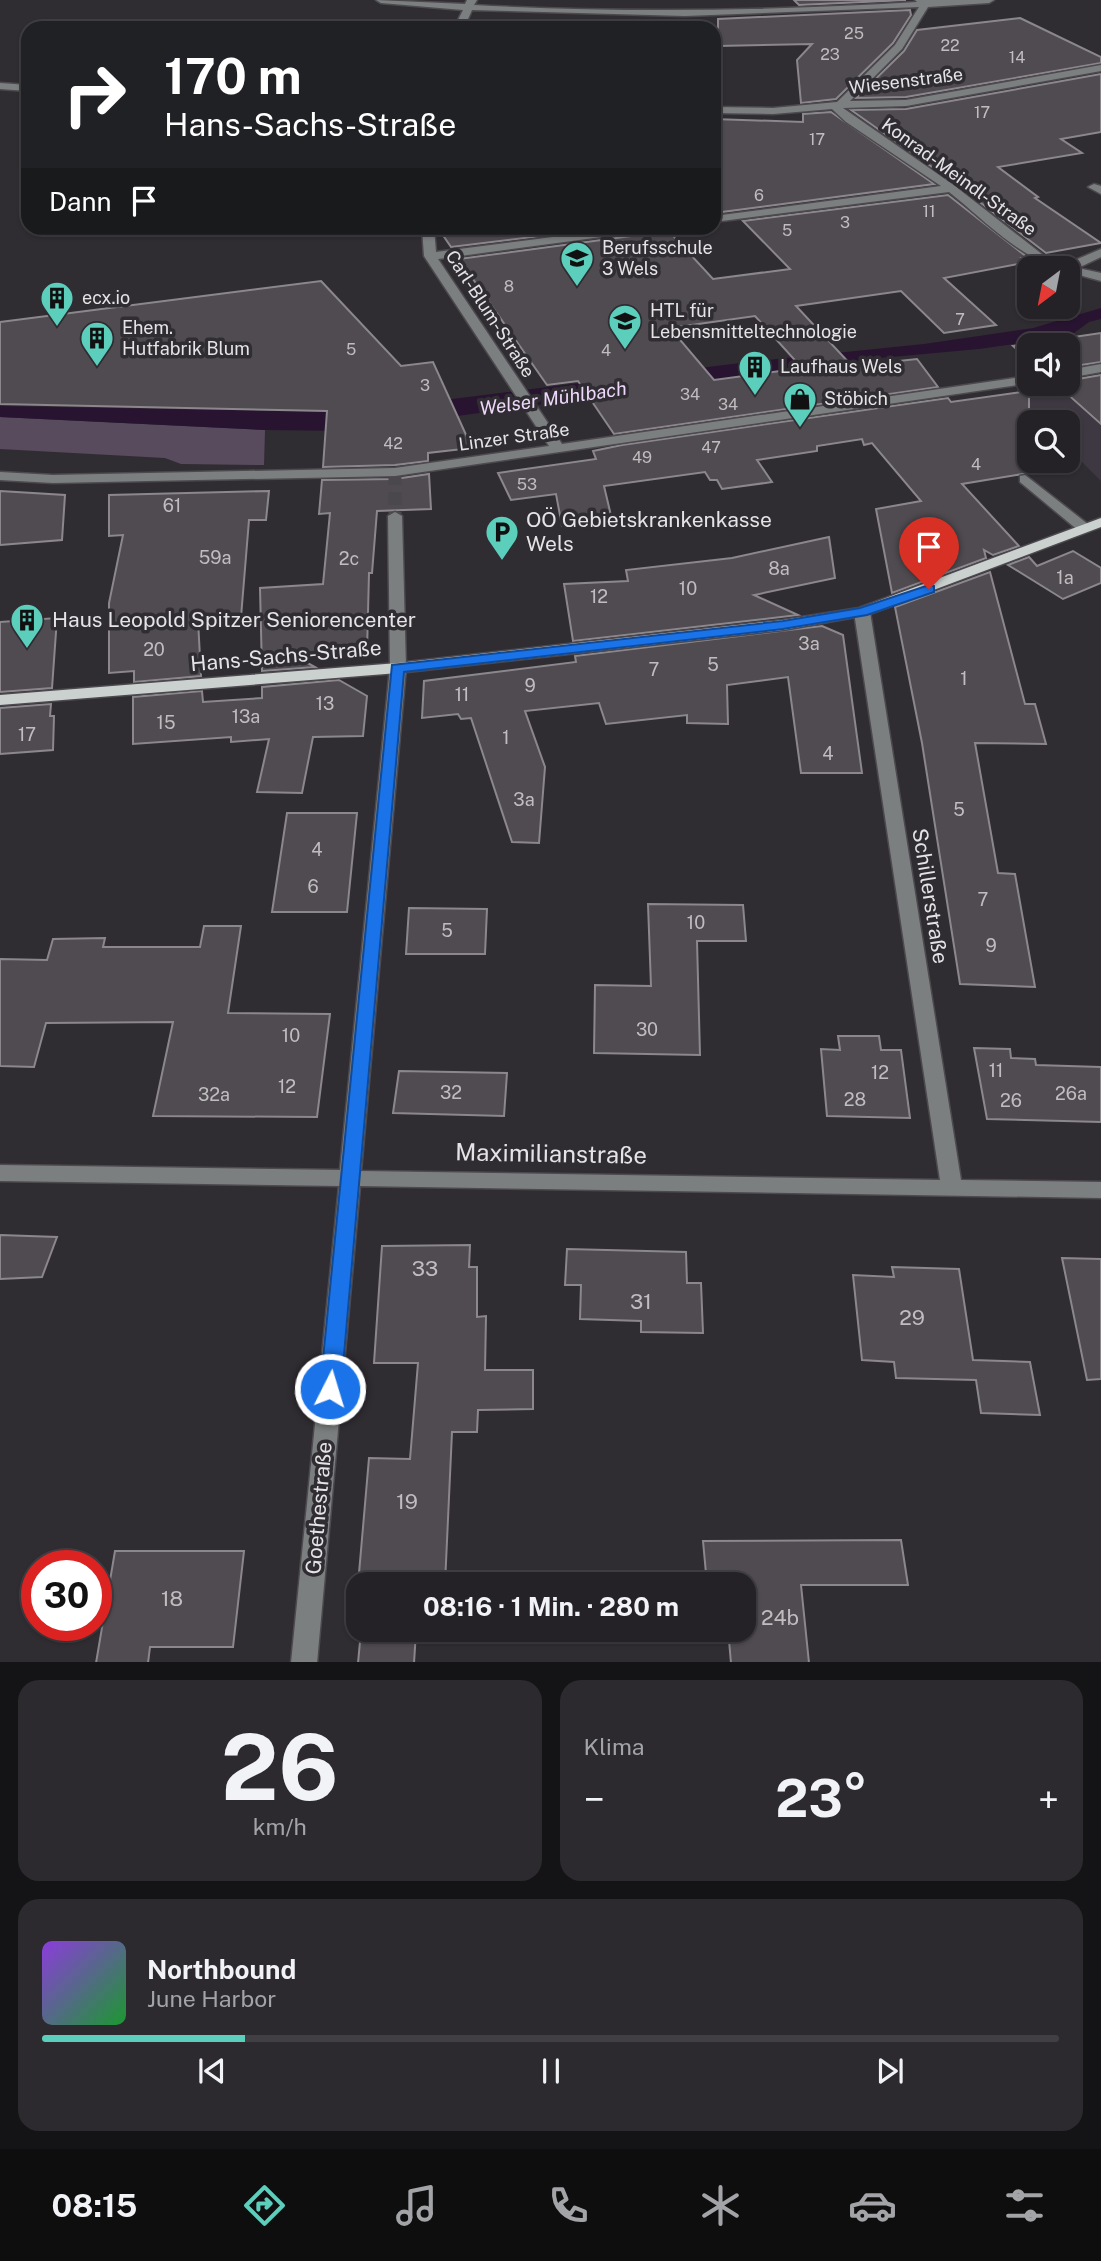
<!DOCTYPE html>
<html lang="de">
<head>
<meta charset="utf-8">
<style>
	:root { --surface:#242226; --page:#2c2a2e; --text:#f1f3f6; --muted:#a3a4a7; --line:#413f43; --accent:#5bcebc }
	body { margin:0; font-family:"Public Sans",sans-serif; background:var(--page); color:var(--text); height:100vh; display:flex; flex-direction:column; font-size:26px; white-space:nowrap }
	* { box-sizing:border-box; margin:0 }
	p { font-size:23px; color:var(--muted) }
	.icon { flex:none; width:38px; height:38px; fill:none; stroke:currentColor; stroke-width:2; stroke-linecap:round; stroke-linejoin:round }
	.map { position:relative; height:1662px; overflow:hidden }
	.panel { display:flex; flex-direction:column; gap:18px; padding:18px; background:#141315; flex:1 }
	.panel>* { flex:none }
	.banner { position:absolute; left:21px; top:21px; width:700px; height:214px; border-radius:21px; box-shadow:0 2px 5px #0004,0 0 0 2px var(--line); background:#202124; color:#fff; overflow:hidden }
	.needle { width:46px; rotate:212deg }
	.buttons { position:absolute; left:1017px; top:256px; display:grid; gap:14px }
	.buttons a { display:grid; place-items:center; width:63px; height:63px; border-radius:14px; background:var(--surface); box-shadow:0 2px 5px #0004,0 0 0 2px var(--line); font-size:35px }
	.speed { position:absolute; left:21px; top:1550px; display:flex; gap:14px; font-size:35px; font-weight:700; text-align:center }
	.speed>* { display:grid; place-content:center; width:91px; height:91px; border-radius:50%; background:var(--surface); box-shadow:0 2px 5px #0004,0 0 0 2px var(--line); line-height:1 }
	.speed .limit { border:10px solid #d22; background:#fff; color:#111 }
	.pin { position:absolute; display:grid; place-items:center; width:60px; height:60px; color:#fff; margin:-72px -30px; border-radius:50% 50% 50% 0; rotate:-45deg; box-shadow:0 0 7px #0007 }
	.pin .icon { rotate:45deg }
	.me { position:absolute; width:77px; margin:-38px; rotate:5deg; stroke-linejoin:round; filter:drop-shadow(0 0 5px #0008) }
	.turn { display:flex; align-items:center; gap:24px; height:147px; padding:0 28px; font-size:32px }
	.turn .icon { width:91px; height:91px; stroke-width:2.5 }
	.turn b { display:block; font-size:49px; line-height:60px }
	.then { display:flex; align-items:center; height:66px; padding:0 28px; background:#0003; gap:14px; font-size:26px }
	.big { font-size:52px; font-weight:700; line-height:1.1 }
	.panel .tile { flex:1; display:flex; flex-direction:column; justify-content:center; gap:10px; min-width:0; padding:0 24px; border-radius:21px; background:var(--page) }
	.panel .dial { align-items:center; gap:0 }
	.dial b { font-size:91px; line-height:1 }
	.song { display:flex; align-items:center; gap:21px }
	.cover { width:84px; height:84px; border-radius:10px; background:linear-gradient(135deg,hsl(270 70% 55%),hsl(130 70% 35%)) }
	.played { height:7px; border-radius:4px; background:linear-gradient(90deg,var(--accent) 20%,var(--line) 20%) }
	.keys { display:flex; justify-content:space-around; direction:ltr }
	.heat { display:flex; justify-content:space-between; align-items:center; font-size:38px; direction:ltr }
	.panel .tiles { flex:1; display:grid; gap:18px; grid-template-columns:1fr 1fr }
	.tile:last-child { grid-column:span 2 }
	.trip { position:absolute; left:346px; top:1572px; width:410px; height:70px; border-radius:21px; background:var(--surface); box-shadow:0 2px 5px #0004,0 0 0 2px var(--line); font-weight:700; line-height:70px; text-align:center }
	.dock { display:flex; height:112px; justify-content:space-around; align-items:center; background:#0e0e0f; color:var(--muted) }
	.dock .icon { width:49px; height:49px }
	.dock .active { color:var(--accent) }
	.dock b { font-size:32px; color:var(--text) }
	.map>svg:first-child { display:block }
	.built { fill:#3e3842 }
	.green { fill:#584b5e }
	.water { fill:#281431 }
	.building { fill:#4f4b50; stroke:#8b878d; stroke-width:2; fill-rule:evenodd }
	.lines { fill:none; stroke-linecap:round; stroke-linejoin:round }
	.minor-tunnel { stroke:#4b484d; stroke-width:13; stroke-dasharray:13 7; stroke-linecap:butt }
	.minor-casing { stroke:#4d4a4f; stroke-width:3 }
	.major-casing { stroke:#4d4a4f; stroke-width:3 }
	.minor { fill:#7c7f7f; fill-rule:evenodd }
	.major { fill:#cad1cf; fill-rule:evenodd }
	.route { fill:#1a73e8; stroke:#114b97; stroke-width:2 }
	.labels { text-anchor:middle; stroke-width:7; stroke-linejoin:round; paint-order:stroke }
	.far-number-label { font-size:16px; fill:#c0bdc0 }
	.far-street-label { font-size:18px; fill:#e5e3e6; stroke:#302d32 }
	.far-poi-label { font-size:18px; fill:#e5e3e6; stroke:#302d32; text-anchor:start }
	.number-label { font-size:18px; fill:#c0bdc0 }
	.far-water-label { font-size:19px; font-style:italic; fill:#efd8fc; stroke:#302d32 }
	.poi-label { font-size:21px; fill:#e5e3e6; stroke:#302d32; text-anchor:start }
	.street-label { font-size:21px; fill:#e5e3e6; stroke:#302d32 }
	.near-number-label { font-size:21px; fill:#c0bdc0 }
	.near-street-label { font-size:24px; fill:#e5e3e6; stroke:#302d32 }
</style>
</head>
<body>
<div class="map">
<svg width="1101" height="1663" viewBox="0 0 1101 1663">
	<rect width="100%" height="100%" fill="#302d32"/>
	<!-- built -->
	<polygon class="built" points="1101,377 1101,481 1068,448 1068,422 1040,422 1012,394 1068,381"/>
	<!-- green -->
	<polygon class="green" points="0,417 265,430 264,465 181,464 165,458 0,449"/>
	<!-- water -->
	<polygon class="water" points="1101,308 1101,319 1089,322 1070,336 979,349 870,359 349,431 265,430 0,417 0,406 348,412 748,362 924,344 1033,328"/>
	<!-- building -->
	<g class="building">
		<polygon points="794,0 906,0 799,5"/>
		<polygon points="910,10 911,15 893,43 836,99 801,103 797,60 812,44 718,46 718,19"/>
		<polygon points="1020,18 1101,57 1101,63 906,97 856,98 904,51 917,30"/>
		<polygon points="1101,74 1101,132 1061,139 1082,153 998,167 1038,197 1035,198 1101,243 1046,253 956,184 851,110 906,109"/>
		<polygon points="831,112 934,184 714,213 714,119 803,122 803,114"/>
		<path d="M 948,195 L 1027,257 L 1022,258 L 1029,262 L 944,278 L 996,325 L 944,333 L 901,291 L 796,306 L 852,366 L 917,359 L 938,387 L 614,434 L 578,381 L 547,385 L 459,259 L 646,234 L 654,228 L 666,228 L 713,279 L 790,269 L 743,221 ZM 755,316 L 802,368 L 714,380 L 670,328 Z"/>
		<polygon points="438,228 606,228 451,247"/>
		<polygon points="321,281 401,366 433,362 472,448 428,453 428,461 395,465 323,467 327,411 0,404 0,322"/>
		<polygon points="1101,333 1101,362 1068,367 1068,345 1029,345 1029,360 1013,346"/>
		<polygon points="1101,375 1101,424 1055,383"/>
		<polygon points="1029,391 1029,419 1019,421 1029,431 1029,473 962,484 1019,546 993,555 984,550 986,558 892,593 876,509 921,501 872,443 864,445 862,439 817,446 817,451 757,460 772,482 722,489 717,480 710,480 705,472 604,486 613,524 562,526 556,494 511,500 498,473 596,459 593,451 622,445 948,398 951,402"/>
		<polygon points="429,474 431,509 377,511 372,573 369,573 367,652 300,659 315,667 262,671 260,588 323,584 330,513 319,514 322,480 395,479"/>
		<polygon points="0,491 65,495 62,540 0,545"/>
		<polygon points="269,491 266,520 249,520 241,617 198,620 201,676 134,682 134,671 109,673 109,603 123,535 109,536 109,495"/>
		<polygon points="829,537 835,578 754,595 798,615 573,641 564,584 628,581 626,570 732,558"/>
		<polygon points="1073,551 1101,568 1101,583 1063,599 1008,565 1029,557 1037,566"/>
		<polygon points="990,572 1025,704 1035,704 1046,744 975,743 998,873 1015,874 1035,987 960,984 922,743 895,607"/>
		<polygon points="57,618 52,688 0,692 0,622"/>
		<polygon points="822,626 843,635 862,773 801,773 788,677 727,685 728,724 687,723 687,715 606,724 599,703 525,711 545,767 539,843 512,842 471,718 461,719 458,714 422,718 424,681 576,662 575,656"/>
		<polygon points="339,680 367,696 363,736 313,737 302,793 257,792 269,739 231,742 231,737 133,744 133,697 202,691 203,702 262,698 262,687"/>
		<polygon points="51,704 50,716 54,716 53,750 0,754 0,708"/>
		<polygon points="287,813 357,813 347,912 272,912"/>
		<polygon points="648,904 743,905 746,941 697,941 700,1055 594,1053 595,985 651,986"/>
		<polygon points="409,908 487,909 485,954 406,954"/>
		<polygon points="204,926 241,926 228,1013 330,1014 317,1117 153,1116 173,1022 46,1023 34,1067 0,1066 0,959 47,960 53,939 105,938 103,947 200,947"/>
		<polygon points="838,1036 879,1036 881,1050 901,1050 910,1118 827,1116 821,1049 840,1050"/>
		<polygon points="974,1048 1010,1049 1011,1058 1035,1059 1036,1065 1101,1067 1101,1122 987,1119"/>
		<polygon points="399,1071 507,1073 504,1116 393,1113"/>
		<polygon points="0,1235 57,1237 42,1277 0,1279"/>
		<polygon points="470,1245 469,1267 477,1267 477,1317 486,1316 485,1370 533,1370 533,1409 478,1410 477,1432 452,1432 445,1584 359,1584 359,1629 436,1629 436,1632 416,1632 414,1663 358,1663 361,1631 354,1631 369,1458 410,1459 418,1363 374,1363 382,1246"/>
		<polygon points="567,1249 686,1252 687,1283 701,1283 703,1333 641,1332 641,1321 580,1319 581,1285 565,1285"/>
		<polygon points="1062,1258 1101,1259 1101,1379 1087,1380"/>
		<polygon points="892,1267 959,1269 973,1360 1030,1362 1040,1415 981,1413 976,1380 896,1378 894,1362 862,1360 853,1275 894,1277"/>
		<polygon points="901,1540 908,1585 801,1585 809,1663 731,1663 728,1629 744,1629 744,1584 707,1584 703,1541"/>
		<polygon points="115,1551 244,1551 233,1647 150,1647 148,1663 96,1663"/>
	</g>
	<g class="lines">
		<!-- minor-tunnel -->
		<polyline class="minor-tunnel" points="395,472 395,516"/>
		<defs>
			<g id="minor">
				<path d="M 376,0 L 465,4 L 467,0 L 477,0 L 474,5 C 622,13 769,11 917,2 L 915,0 L 994,0 L 989,3 L 928,7 L 902,49 L 850,101 L 906,100 L 1101,65 L 1101,71 L 906,106 L 843,108 L 955,186 L 1043,255 L 1066,264 L 1101,249 L 1101,257 L 1078,268 L 1101,273 L 1101,281 L 1068,272 L 1068,268 C 1029,268 979,215 949,192 L 714,222 L 714,216 L 941,186 L 846,122 L 832,109 L 773,114 L 714,113 L 714,107 L 773,108 L 837,102 L 895,45 L 919,7 L 685,16 L 472,10 L 464,28 L 454,28 L 463,10 L 381,3 Z"/>
				<polygon points="0,83 28,85 28,91 0,89"/>
				<polygon points="1094,184 1101,186 1101,194 1088,187"/>
				<polygon points="422,228 434,228 436,252 623,228 652,228 646,231 438,259 562,444 1029,376 1029,383 1032,383 395,476 53,483 0,480 0,472 53,475 395,468 549,446 424,256"/>
				<polygon points="1101,364 1101,372 1068,378 1068,370"/>
				<polygon points="1025,475 1089,525 1089,531 1079,531 1020,482 1020,476"/>
				<polygon points="395,512 402,516 406,668 361,1171 940,1180 854,612 862,607 870,612 961,1180 1101,1182 1101,1198 360,1186 317,1663 291,1663 339,1186 0,1181 0,1165 340,1170 390,668 388,516"/>
			</g>
			<polygon id="major" points="1101,518 1101,527 867,615 783,630 398,673 0,705 0,695 398,663 783,620 859,608"/>
		</defs>
		<!-- minor casing -->
		<use href="#minor" class="minor-casing"/>
		<!-- major casing -->
		<use href="#major" class="major-casing"/>
		<!-- minor -->
		<use href="#minor" class="minor"/>
		<!-- major -->
		<use href="#major" class="major"/>
	</g>
	<!-- route -->
	<polygon class="route" points="929,585 934,586 934,592 867,615 783,629 404,672 341,1389 338,1395 330,1397 323,1395 320,1389 392,665 783,621 860,608"/>
	<!-- icons -->
	<defs>
		<symbol id="school-pin" viewBox="-11 -11 22 30"><path d="M0 17L-7.5 6A9.5 9.5 0 1 1 7.5 6Z" fill="#5bcebc" stroke="#302d32"/><path d="M0-5L7-2L0 1L-7-2ZM-4 1L0 2.5L4 1V4Q0 6-4 4Z" fill="#111"/></symbol>
		<symbol id="building-pin" viewBox="-11 -11 22 30"><path d="M0 17L-7.5 6A9.5 9.5 0 1 1 7.5 6Z" fill="#5bcebc" stroke="#302d32"/><path d="M-4-6H4V6H1V3H-1V6H-4ZM-2.5-4.3h1.7v1.8h-1.7ZM.8-4.3h1.7v1.8H.8ZM-2.5-1h1.7V.8h-1.7ZM.8-1h1.7V.8H.8Z" fill="#111"/></symbol>
		<symbol id="shop-pin" viewBox="-11 -11 22 30"><path d="M0 17L-7.5 6A9.5 9.5 0 1 1 7.5 6Z" fill="#5bcebc" stroke="#302d32"/><path d="M-5-2.5h2.3a2.7 3.5 0 0 1 5.4 0H5L5.5 6h-11ZM-1.5-2.5h3a1.5 2.3 0 0 0-3 0Z" fill="#111"/></symbol>
		<symbol id="parking-pin" viewBox="-11 -11 22 30"><path d="M0 17L-7.5 6A9.5 9.5 0 1 1 7.5 6Z" fill="#5bcebc" stroke="#302d32"/><path d="M-3.5-5.5H1a3.5 3.5 0 0 1 0 7H-1V5.5H-3.5ZM-1-3.4V-.6H.8a1.4 1.4 0 0 0 0-2.8Z" fill="#111"/></symbol>
	</defs>
	<g fill-rule="evenodd">
		<use href="#school-pin" x="558" y="239" width="38" height="52"/>
		<use href="#building-pin" x="38" y="279" width="38" height="52"/>
		<use href="#school-pin" x="606" y="302" width="38" height="52"/>
		<use href="#building-pin" x="78" y="319" width="38" height="52"/>
		<use href="#building-pin" x="736" y="348" width="38" height="52"/>
		<use href="#shop-pin" x="781" y="380" width="38" height="52"/>
		<use href="#parking-pin" x="483" y="513" width="38" height="52"/>
		<use href="#building-pin" x="8" y="601" width="38" height="52"/>
	</g>
	<g class="labels">
		<!-- far-number labels -->
		<g class="far-number-label">
			<text x="854" y="39">25</text>
			<text x="950" y="51">22</text>
			<text x="830" y="60">23</text>
			<text x="1017" y="63">14</text>
			<text x="982" y="118">17</text>
			<text x="817" y="145">17</text>
			<text x="759" y="201">6</text>
			<text x="929" y="217">11</text>
			<text x="845" y="228">3</text>
			<text x="787" y="236">5</text>
			<text x="509" y="292">8</text>
			<text x="960" y="325">7</text>
			<text x="351" y="355">5</text>
			<text x="606" y="356">4</text>
			<text x="425" y="391">3</text>
			<text x="690" y="400">34</text>
			<text x="728" y="410">34</text>
			<text x="393" y="449">42</text>
			<text x="711" y="453">47</text>
			<text x="642" y="463">49</text>
			<text x="976" y="470">4</text>
			<text x="527" y="490">53</text>
		</g>
		<!-- far-street labels -->
		<g class="far-street-label">
			<text transform="translate(906 81) rotate(-7)" y="6">Wiesenstraße</text>
			<text transform="translate(959 177) rotate(36)" y="6">Konrad-Meindl-Straße</text>
			<text transform="translate(490 314) rotate(57)" y="6">Carl-Blum-Straße</text>
			<text transform="translate(514 437) rotate(-8)" y="6">Linzer Straße</text>
		</g>
		<!-- far-poi labels -->
		<g class="far-poi-label">
			<text x="602" y="254">Berufsschule<tspan x="602" dy="21">3 Wels</tspan></text>
			<text x="82" y="304">ecx.io</text>
			<text x="650" y="317">HTL für<tspan x="650" dy="21">Lebensmitteltechnologie</tspan></text>
			<text x="122" y="334">Ehem.<tspan x="122" dy="21">Hutfabrik Blum</tspan></text>
			<text x="780" y="373">Laufhaus Wels</text>
			<text x="824" y="405">Stöbich</text>
		</g>
		<!-- number labels -->
		<g class="number-label">
			<text x="172" y="512">61</text>
			<text x="215" y="564">59a</text>
			<text x="349" y="565">2c</text>
			<text x="779" y="575">8a</text>
			<text x="1065" y="584">1a</text>
			<text x="688" y="595">10</text>
			<text x="599" y="603">12</text>
			<text x="809" y="650">3a</text>
			<text x="154" y="656">20</text>
			<text x="713" y="671">5</text>
			<text x="654" y="676">7</text>
			<text x="964" y="685">1</text>
			<text x="530" y="692">9</text>
			<text x="462" y="701">11</text>
			<text x="325" y="710">13</text>
			<text x="246" y="723">13a</text>
			<text x="166" y="729">15</text>
			<text x="27" y="741">17</text>
			<text x="506" y="744">1</text>
			<text x="828" y="760">4</text>
			<text x="524" y="806">3a</text>
			<text x="959" y="816">5</text>
			<text x="317" y="856">4</text>
			<text x="313" y="893">6</text>
			<text x="983" y="906">7</text>
			<text x="696" y="929">10</text>
			<text x="447" y="937">5</text>
			<text x="991" y="952">9</text>
			<text x="647" y="1036">30</text>
			<text x="291" y="1042">10</text>
			<text x="996" y="1077">11</text>
			<text x="880" y="1079">12</text>
			<text x="287" y="1093">12</text>
			<text x="451" y="1099">32</text>
			<text x="1071" y="1100">26a</text>
			<text x="214" y="1101">32a</text>
			<text x="855" y="1106">28</text>
			<text x="1011" y="1107">26</text>
		</g>
		<!-- far-water labels -->
		<g class="far-water-label">
			<text transform="translate(553 398) rotate(-8)" y="7">Welser Mühlbach</text>
		</g>
		<!-- poi labels -->
		<g class="poi-label">
			<text x="526" y="527">OÖ Gebietskrankenkasse<tspan x="526" dy="24">Wels</tspan></text>
			<text x="52" y="627">Haus Leopold Spitzer Seniorencenter</text>
		</g>
		<!-- street labels -->
		<g class="street-label">
			<text transform="translate(286 656) rotate(-5)" y="7">Hans-Sachs-Straße</text>
			<text transform="translate(930 896) rotate(81)" y="7">Schillerstraße</text>
			<text transform="translate(319 1508) rotate(-85)" y="7">Goethestraße</text>
		</g>
		<!-- near-number labels -->
		<g class="near-number-label">
			<text x="425" y="1276">33</text>
			<text x="641" y="1309">31</text>
			<text x="912" y="1325">29</text>
			<text x="407" y="1509">19</text>
			<text x="172" y="1606">18</text>
			<text x="780" y="1625">24b</text>
		</g>
		<!-- near-street labels -->
		<g class="near-street-label">
			<text transform="translate(551 1154) rotate(1)" y="8">Maximilianstraße</text>
		</g>
	</g>
</svg>
<div class="buttons">
<a><svg class="needle" viewBox="-14 -14 28 28"><path d="M0-13l5 13h-10z" fill="#e53935"/><path d="M0 13l5-13h-10z" fill="#a3a4a7"/></svg></a>
<a><svg class="icon" aria-label="sound" viewBox="0 0 24 24"><path d="M4 9h4l5-4v14l-5-4H4zM17 9q2 3 0 6"/></svg></a>
<a><svg class="icon" aria-label="search" viewBox="0 0 24 24"><circle cx="10" cy="10" r="6"/><path d="M15 15l6 6"/></svg></a>
</div>
<div class="speed"><div class="limit">30</div></div>
<div class="pin" style="left:929px;top:589px;background:#d93025"><svg class="icon" aria-label="arrive" viewBox="0 0 24 24"><path d="M6 21V4h12l-3 4 3 4H6"/></svg></div>
<svg class="me" style="left:330px;top:1389px" viewBox="-20 -20 40 40"><circle r="17" fill="#1a73e8" stroke="#fff" stroke-width="3"/><path d="M0-11L8 9 0 5-8 9z" fill="#fff"/></svg>
<div class="trip">08:16 · 1 Min. · 280 m</div>
<div class="banner">
<div class="turn"><svg class="icon" aria-label="right" viewBox="0 0 24 24"><path d="M7 20v-9h11M14 6l5 5-5 5"/></svg><div><b>170 m</b>Hans-Sachs-Straße</div></div>
<div class="then">Dann<svg class="icon" aria-label="arrive" viewBox="0 0 24 24"><path d="M6 21V4h12l-3 4 3 4H6"/></svg></div>
</div>
</div>
<section class="panel">
<div class="tiles">
<div class="tile dial"><b>26</b><p>km/h</p></div>
<div class="tile"><p>Klima</p>
<div class="heat"><a>−</a><b class="big">23°</b><a>+</a></div>
</div>
<div class="tile">
<div class="song"><i class="cover"></i><div><b>Northbound</b><p>June Harbor</p></div></div>
<div class="played"></div>
<div class="keys"><svg class="icon" aria-label="previous" viewBox="0 0 24 24"><path d="M18 5L8 12l10 7zM5 5v14"/></svg><svg class="icon" aria-label="pause" viewBox="0 0 24 24"><path d="M8 5v14M16 5v14"/></svg><svg class="icon" aria-label="next" viewBox="0 0 24 24"><path d="M6 5l10 7-10 7zM19 5v14"/></svg></div>
</div>
</div>
</section>
<nav class="dock">
<b>08:15</b>
<svg class="icon active" aria-label="directions" viewBox="0 0 24 24"><path d="M12 3l9 9-9 9-9-9zM9 14v-3h6M13 9l2 2-2 2"/></svg>
<svg class="icon" aria-label="music" viewBox="0 0 24 24"><path d="M9 18V5l10-2v13"/><circle cx="6" cy="18" r="3"/><circle cx="16" cy="16" r="3"/></svg>
<svg class="icon" aria-label="phone" viewBox="0 0 24 24"><path d="M5 4h4l2 5-3 2q2 4 5 5l2-3 5 2v4C11 20 4 13 5 4z"/></svg>
<svg class="icon" aria-label="climate" viewBox="0 0 24 24"><path d="M12 3v18M4 7l16 10M4 17L20 7"/></svg>
<svg class="icon" aria-label="car" viewBox="0 0 24 24"><path d="M5 17H2v-5l4-1 3-4h7l3 4 3 1v5h-3M9 17h6M6 11h13"/><circle cx="7" cy="17" r="2"/><circle cx="17" cy="17" r="2"/></svg>
<svg class="icon" aria-label="filters" viewBox="0 0 24 24"><path d="M4 7h16M4 17h16"/><circle cx="9" cy="7" r="2"/><circle cx="15" cy="17" r="2"/></svg>
</nav>
</body>
</html>
